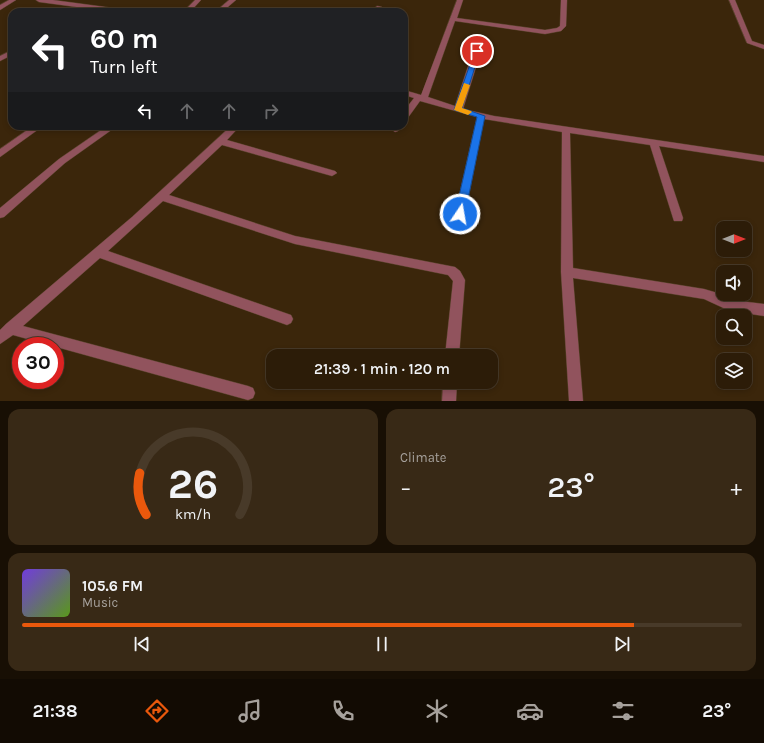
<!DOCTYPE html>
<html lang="en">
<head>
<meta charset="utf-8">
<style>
	:root { --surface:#2c1c08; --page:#382916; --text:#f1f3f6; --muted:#a6a19c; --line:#483a29; --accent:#ea580c }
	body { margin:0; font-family:Karla,sans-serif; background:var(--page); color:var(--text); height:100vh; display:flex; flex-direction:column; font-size:15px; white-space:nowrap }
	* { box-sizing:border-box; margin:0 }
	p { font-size:13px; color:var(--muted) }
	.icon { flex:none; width:22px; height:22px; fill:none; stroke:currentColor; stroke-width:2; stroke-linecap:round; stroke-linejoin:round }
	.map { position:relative; height:401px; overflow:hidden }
	.sheet { display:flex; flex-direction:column; gap:8px; padding:8px; background:#180f04; flex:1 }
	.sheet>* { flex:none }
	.top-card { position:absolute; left:8px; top:8px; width:400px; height:122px; border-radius:12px; box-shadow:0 2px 6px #0003,0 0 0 1px var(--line); background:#202124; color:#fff; overflow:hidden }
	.needle { width:26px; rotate:90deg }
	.controls { position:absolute; left:716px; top:221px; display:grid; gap:8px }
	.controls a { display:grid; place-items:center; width:36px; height:36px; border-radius:8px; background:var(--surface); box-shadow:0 2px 6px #0003,0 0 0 1px var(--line); font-size:20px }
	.speed { position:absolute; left:12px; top:337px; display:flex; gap:8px; font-size:20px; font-weight:700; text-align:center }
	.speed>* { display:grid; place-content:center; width:52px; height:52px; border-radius:50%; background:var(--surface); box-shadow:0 2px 6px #0003,0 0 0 1px var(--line); line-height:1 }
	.speed .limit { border:6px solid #d22; background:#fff; color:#111 }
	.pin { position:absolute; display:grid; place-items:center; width:34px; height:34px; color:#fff; margin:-17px; border:2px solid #fff; border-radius:50%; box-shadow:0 1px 4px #0007 }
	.me { position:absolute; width:44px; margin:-22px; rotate:12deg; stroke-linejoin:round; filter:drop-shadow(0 0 3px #0008) }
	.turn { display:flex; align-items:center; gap:14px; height:84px; padding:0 16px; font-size:18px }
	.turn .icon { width:52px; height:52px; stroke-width:2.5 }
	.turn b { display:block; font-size:28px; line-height:34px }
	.lanes { display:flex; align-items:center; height:38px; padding:0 16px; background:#0003; justify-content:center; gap:20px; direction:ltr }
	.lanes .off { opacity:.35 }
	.big { font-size:30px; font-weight:600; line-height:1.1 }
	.sheet .card { flex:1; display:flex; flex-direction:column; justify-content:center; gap:6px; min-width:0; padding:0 14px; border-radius:12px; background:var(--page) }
	.sheet .dial { align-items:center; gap:0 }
	.dial svg { height:104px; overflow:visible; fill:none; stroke:var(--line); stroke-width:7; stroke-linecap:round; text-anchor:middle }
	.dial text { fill:var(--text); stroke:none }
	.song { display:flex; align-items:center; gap:12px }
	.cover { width:48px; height:48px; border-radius:6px; background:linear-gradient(135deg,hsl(260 70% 55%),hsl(90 70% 35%)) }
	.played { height:4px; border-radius:2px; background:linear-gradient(90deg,var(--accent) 85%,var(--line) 85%) }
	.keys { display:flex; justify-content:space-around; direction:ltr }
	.heat { display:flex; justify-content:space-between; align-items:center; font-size:22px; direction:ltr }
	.sheet .tiles { flex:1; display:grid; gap:8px; grid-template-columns:1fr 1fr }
	.card:last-child { grid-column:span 2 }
	.trip { position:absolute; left:266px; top:349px; width:232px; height:40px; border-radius:12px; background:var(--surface); box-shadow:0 2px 6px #0003,0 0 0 1px var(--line); font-weight:600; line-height:40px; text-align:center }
	.tabs { display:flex; height:64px; justify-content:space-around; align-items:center; background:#120b03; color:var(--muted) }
	.tabs .icon { width:28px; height:28px }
	.tabs .active { color:var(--accent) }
	.tabs b { font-size:18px; color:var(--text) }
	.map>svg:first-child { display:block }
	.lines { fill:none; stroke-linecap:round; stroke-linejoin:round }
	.minor-casing { stroke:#564229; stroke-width:1 }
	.minor { fill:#91535d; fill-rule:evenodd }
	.route { fill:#1a73e8; stroke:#114b97 }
	.slow { fill:#f59e0b }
</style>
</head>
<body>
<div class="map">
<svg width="764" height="401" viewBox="0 0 764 401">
	<rect width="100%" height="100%" fill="#3b260b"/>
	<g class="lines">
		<defs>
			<g id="minor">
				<polygon points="9,0 16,0 0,10 0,5"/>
				<polygon points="36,0 53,0 128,10 131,12 114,12 39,2"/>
				<polygon points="195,0 201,0 190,12 183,12"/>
				<polygon points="229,0 236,0 222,12 215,12"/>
				<polygon points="457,0 463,0 457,18 545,30 557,28 560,26 561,0 567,0 566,26 561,31 545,34 455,21 428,97 455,106 473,51 477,49 481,51 463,109 494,116 764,156 764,162 659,146 683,218 682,221 674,221 673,218 650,145 570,133 573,268 704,289 721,294 732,300 764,304 764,316 730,311 704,299 573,278 583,401 569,401 561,272 562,132 484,119 465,214 464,217 456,217 455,214 477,117 420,101 407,119 404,120 404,111 414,98 404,95 404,90 421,95"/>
				<polygon points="729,0 735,0 752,41 764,45 764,49 747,43"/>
				<polygon points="377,6 382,7 378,12 372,12"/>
				<polygon points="12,50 12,55 0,61 0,56"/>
				<polygon points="33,126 43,126 0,157 0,149"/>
				<polygon points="107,126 117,126 65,163 4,217 0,218 0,208 59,159"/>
				<polygon points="231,126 240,126 227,140 335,171 337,173 332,176 222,145 169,195 295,236 455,267 460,271 465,280 459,356 445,356 453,281 448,275 295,244 163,201 108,251 291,315 293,319 291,323 287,325 100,258 23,326 248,386 253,388 255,393 253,398 248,400 13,335 0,344 0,330 6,324 132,217"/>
				<polygon points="393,126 401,126 398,131 395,132 391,129"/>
				<polygon points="443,382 457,382 456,401 442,401"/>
			</g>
		</defs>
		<!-- minor casing -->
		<use href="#minor" class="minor-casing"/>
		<!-- minor -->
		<use href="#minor" class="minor"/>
	</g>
	<!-- route -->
	<polygon class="route" points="475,50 480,51 462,108 485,116 465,214 460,217 455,214 477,117 454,110"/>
	<!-- slow -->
	<polygon class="slow" points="464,83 470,85 462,108 471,111 472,112 468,115 454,110"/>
</svg>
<div class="controls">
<a><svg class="needle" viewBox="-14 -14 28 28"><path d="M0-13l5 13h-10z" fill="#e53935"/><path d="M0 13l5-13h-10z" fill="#a6a19c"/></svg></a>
<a><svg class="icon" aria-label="sound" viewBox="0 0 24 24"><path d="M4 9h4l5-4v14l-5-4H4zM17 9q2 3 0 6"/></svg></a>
<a><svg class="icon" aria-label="search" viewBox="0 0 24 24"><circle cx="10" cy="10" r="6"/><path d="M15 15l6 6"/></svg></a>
<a><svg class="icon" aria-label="layers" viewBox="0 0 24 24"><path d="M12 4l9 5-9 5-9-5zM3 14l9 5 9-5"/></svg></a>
</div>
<div class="speed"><div class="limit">30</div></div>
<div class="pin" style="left:477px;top:51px;background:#d93025"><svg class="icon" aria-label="arrive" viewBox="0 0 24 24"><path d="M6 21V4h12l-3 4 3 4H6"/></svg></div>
<svg class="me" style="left:460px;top:214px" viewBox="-20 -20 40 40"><circle r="17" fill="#1a73e8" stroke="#fff" stroke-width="3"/><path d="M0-11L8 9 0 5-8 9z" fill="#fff"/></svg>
<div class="trip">21:39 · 1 min · 120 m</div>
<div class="top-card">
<div class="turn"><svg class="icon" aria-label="left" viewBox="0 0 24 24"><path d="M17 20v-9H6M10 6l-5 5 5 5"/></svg><div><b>60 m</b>Turn left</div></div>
<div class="lanes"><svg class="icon" aria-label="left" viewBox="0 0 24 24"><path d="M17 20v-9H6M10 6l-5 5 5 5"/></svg><svg class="icon off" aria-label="ahead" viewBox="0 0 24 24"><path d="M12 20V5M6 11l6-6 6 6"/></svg><svg class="icon off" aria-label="ahead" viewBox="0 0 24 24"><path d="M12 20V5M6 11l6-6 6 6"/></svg><svg class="icon off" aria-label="right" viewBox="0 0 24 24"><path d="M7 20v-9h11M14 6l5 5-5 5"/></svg></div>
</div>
</div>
<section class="sheet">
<div class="tiles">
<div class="card dial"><svg viewBox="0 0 100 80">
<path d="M14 69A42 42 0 1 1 86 69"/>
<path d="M14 69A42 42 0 0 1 9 37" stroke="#ea580c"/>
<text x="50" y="56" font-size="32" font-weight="700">26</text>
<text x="50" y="72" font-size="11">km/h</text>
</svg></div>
<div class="card"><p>Climate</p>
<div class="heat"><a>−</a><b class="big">23°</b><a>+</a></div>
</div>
<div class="card">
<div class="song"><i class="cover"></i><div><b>105.6 FM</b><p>Music</p></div></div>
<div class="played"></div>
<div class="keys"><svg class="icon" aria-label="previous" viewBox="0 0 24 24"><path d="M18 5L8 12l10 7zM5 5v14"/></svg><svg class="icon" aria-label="pause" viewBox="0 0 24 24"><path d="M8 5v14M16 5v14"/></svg><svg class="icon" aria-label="next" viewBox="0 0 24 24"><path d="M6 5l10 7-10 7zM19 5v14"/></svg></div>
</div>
</div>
</section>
<nav class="tabs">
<b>21:38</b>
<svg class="icon active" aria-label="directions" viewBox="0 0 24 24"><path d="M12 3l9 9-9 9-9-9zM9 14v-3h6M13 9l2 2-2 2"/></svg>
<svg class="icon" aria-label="music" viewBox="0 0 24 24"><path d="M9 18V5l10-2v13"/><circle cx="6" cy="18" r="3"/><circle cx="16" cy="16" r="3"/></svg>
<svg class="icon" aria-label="phone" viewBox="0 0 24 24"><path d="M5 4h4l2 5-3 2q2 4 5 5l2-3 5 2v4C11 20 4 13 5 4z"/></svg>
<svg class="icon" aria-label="climate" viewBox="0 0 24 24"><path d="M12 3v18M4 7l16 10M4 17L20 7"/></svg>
<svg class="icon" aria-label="car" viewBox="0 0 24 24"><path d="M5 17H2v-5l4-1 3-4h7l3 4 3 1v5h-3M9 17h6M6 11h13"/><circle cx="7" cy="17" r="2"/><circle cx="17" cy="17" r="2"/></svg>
<svg class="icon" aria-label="filters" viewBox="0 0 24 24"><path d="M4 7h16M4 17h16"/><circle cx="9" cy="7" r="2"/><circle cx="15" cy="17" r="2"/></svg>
<b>23°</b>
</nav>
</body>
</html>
